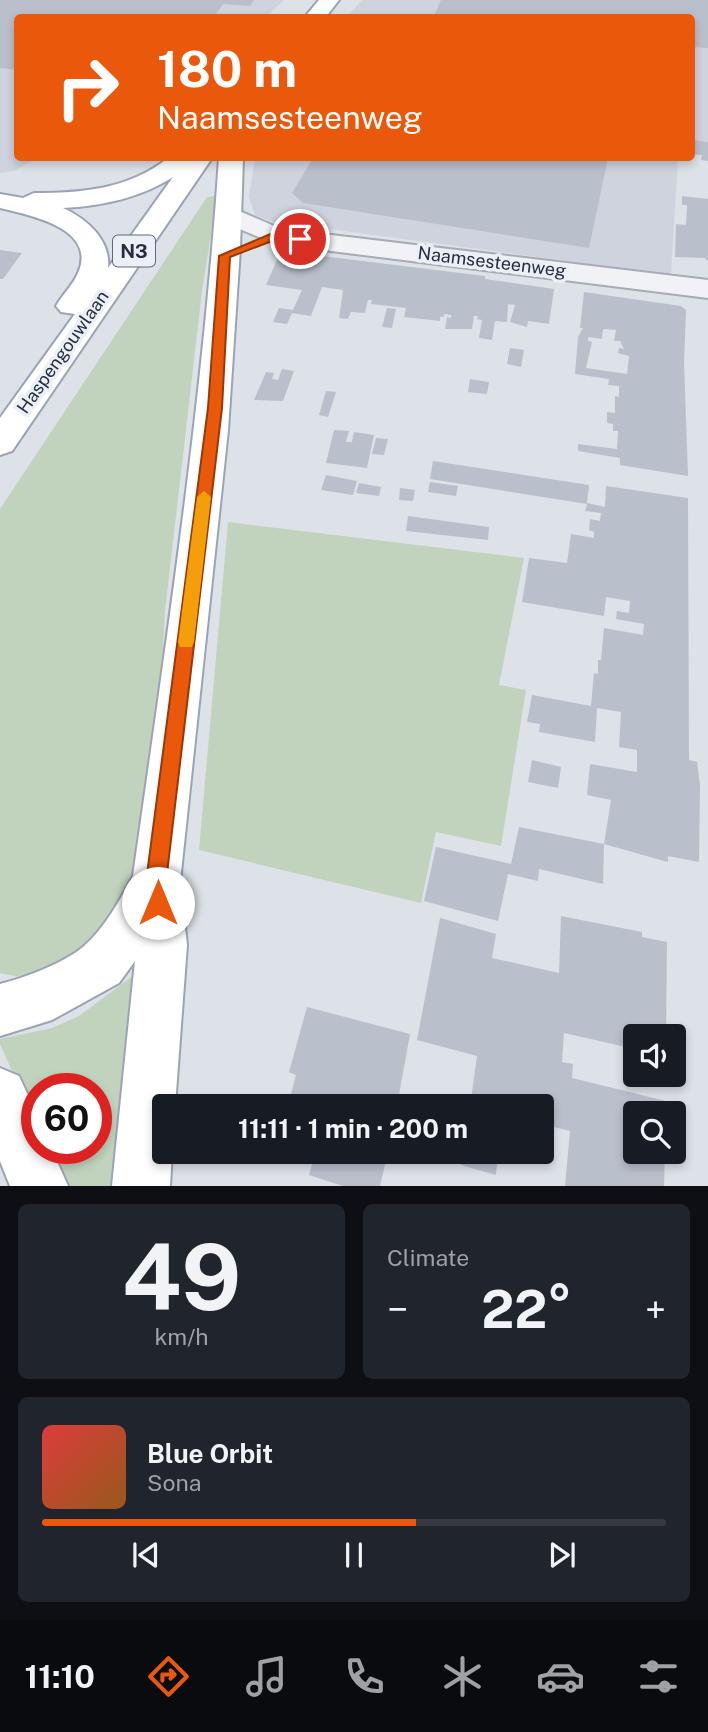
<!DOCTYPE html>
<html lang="en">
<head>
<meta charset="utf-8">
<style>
	:root { --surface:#171b24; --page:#20242c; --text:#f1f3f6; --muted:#9ea1a6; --line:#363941; --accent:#ea580c }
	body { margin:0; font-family:"Public Sans",sans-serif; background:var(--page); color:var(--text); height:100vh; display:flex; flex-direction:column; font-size:26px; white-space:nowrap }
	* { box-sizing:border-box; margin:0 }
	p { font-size:23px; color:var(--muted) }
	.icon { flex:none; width:38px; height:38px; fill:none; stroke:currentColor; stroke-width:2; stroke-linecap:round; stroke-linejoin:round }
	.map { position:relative; height:1186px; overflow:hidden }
	.sheet { display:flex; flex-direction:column; gap:18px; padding:18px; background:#0d0f14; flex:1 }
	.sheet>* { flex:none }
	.hud { position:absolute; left:14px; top:14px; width:681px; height:147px; border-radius:7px; box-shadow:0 4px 10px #0003; background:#ea580c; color:#fff; overflow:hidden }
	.fabs { position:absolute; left:623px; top:1024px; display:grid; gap:14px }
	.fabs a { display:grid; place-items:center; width:63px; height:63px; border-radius:7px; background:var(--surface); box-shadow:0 4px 10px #0003; font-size:35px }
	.speed { position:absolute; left:21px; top:1073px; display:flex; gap:14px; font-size:35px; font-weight:700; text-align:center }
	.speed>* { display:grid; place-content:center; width:91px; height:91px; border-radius:50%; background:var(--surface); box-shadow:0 4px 10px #0003; line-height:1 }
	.speed .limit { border:10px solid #d22; background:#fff; color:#111 }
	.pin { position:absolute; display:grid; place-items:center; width:60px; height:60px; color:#fff; margin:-30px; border:4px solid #fff; border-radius:50%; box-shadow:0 2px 7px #0007 }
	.me { position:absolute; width:77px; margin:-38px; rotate:0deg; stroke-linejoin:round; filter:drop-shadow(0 0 5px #0008) }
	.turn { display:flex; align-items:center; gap:24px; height:147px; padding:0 28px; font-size:32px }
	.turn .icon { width:91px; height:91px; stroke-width:2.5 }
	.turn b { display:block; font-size:49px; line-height:60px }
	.big { font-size:52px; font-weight:700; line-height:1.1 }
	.sheet .tile { flex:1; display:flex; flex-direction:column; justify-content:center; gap:10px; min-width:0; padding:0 24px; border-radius:10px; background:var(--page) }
	.sheet .dial { align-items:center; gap:0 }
	.dial b { font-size:91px; line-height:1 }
	.song { display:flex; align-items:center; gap:21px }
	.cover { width:84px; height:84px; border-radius:10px; background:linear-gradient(135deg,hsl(0 70% 55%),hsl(30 70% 35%)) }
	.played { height:7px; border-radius:4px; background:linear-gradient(90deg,var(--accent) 60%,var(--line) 60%) }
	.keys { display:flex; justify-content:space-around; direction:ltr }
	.heat { display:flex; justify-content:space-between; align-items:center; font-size:38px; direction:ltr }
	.sheet .tiles { flex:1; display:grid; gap:18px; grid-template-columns:1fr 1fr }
	.tile:last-child { grid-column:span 2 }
	.trip { position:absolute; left:152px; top:1094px; width:402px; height:70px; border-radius:7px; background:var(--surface); box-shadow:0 4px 10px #0003; font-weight:700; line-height:70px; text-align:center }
	.tab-bar { display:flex; height:112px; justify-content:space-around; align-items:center; background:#090b0e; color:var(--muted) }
	.tab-bar .icon { width:49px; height:49px }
	.tab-bar .active { color:var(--accent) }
	.tab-bar b { font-size:32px; color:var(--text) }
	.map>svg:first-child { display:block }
	.built { fill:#cfd3de }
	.green { fill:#c1d3bd }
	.building { fill:#babfcc; fill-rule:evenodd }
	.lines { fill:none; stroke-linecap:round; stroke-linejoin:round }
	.minor-casing { stroke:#a6abb6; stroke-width:4 }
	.major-casing { stroke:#9ba4b5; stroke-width:4 }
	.minor { fill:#f0f2f6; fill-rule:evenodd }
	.major { fill:#fff; fill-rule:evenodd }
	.route { fill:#ea580c; stroke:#983908; stroke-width:2 }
	.slow { fill:#f59e0b }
	.labels { text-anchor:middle; stroke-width:7; stroke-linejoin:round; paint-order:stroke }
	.far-street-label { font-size:18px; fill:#252d40; stroke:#ecf0f6 }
	.shield { fill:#ecf0f6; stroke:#616877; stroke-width:2 }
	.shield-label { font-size:19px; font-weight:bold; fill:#252d40 }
</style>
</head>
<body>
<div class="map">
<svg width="708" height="1186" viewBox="0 0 708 1186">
	<rect width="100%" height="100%" fill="#dde1e8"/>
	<!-- built -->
	<g class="built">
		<polygon points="0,0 284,0 266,17 18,18 18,158 37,158 14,171 0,173"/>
		<polygon points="362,0 708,0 708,143 691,141 691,18 346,18"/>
		<polygon points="255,158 678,158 671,275 270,221 255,215 249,197"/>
	</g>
	<!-- green -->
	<g class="green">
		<polygon points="217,196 202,291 165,611 153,837 119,910 84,950 44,974 20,977 0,973 0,509 207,197"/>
		<polygon points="228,522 524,558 499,685 526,690 501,846 436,832 421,903 199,850"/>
		<polygon points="138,972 123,1186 63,1186 46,1148 96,1148 96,1088 37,1088 37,1127 0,1044 0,1039 52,1028 79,1016"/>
	</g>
	<!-- building -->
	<g class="building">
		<polygon points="0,0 254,0 250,6 223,4 213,18 18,18 18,70 0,68"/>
		<polygon points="441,0 708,0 708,48 691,47 691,18 433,18"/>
		<polygon points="691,140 708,142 708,161 701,160 702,155 691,154"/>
		<polygon points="313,158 608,158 589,248 303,203 292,193"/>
		<polygon points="682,196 708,199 708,261 704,258 675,257 676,224 686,225 687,205 682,205"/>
		<polygon points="0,250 22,253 3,279 0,279"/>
		<polygon points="281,251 485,276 485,279 554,289 549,324 528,321 527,327 510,322 515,305 508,304 507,322 495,321 492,340 479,338 482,320 477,319 478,316 474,316 472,329 445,329 447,317 451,318 451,315 444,314 444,317 440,317 440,321 404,317 406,308 371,304 372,300 368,300 365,313 351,312 348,319 339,318 343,290 322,287 311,316 292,313 287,324 273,322 279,308 293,310 302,290 266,285"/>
		<path d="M 584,292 L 681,306 L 686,310 L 684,363 L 688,476 L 620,465 L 620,458 L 578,451 L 578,444 L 617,449 L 618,431 L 613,431 L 613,424 L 607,423 L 607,412 L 615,413 L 615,396 L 619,397 L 619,386 L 608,385 L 609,379 L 575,374 L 578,337 L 583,328 L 580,328 ZM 603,329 L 616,330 L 614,341 L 620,341 L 624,349 L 619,348 L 618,353 L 629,356 L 627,374 L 586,368 L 592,342 L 588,341 L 588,337 L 602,339 Z"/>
		<polygon points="387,308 396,309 392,328 382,327"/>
		<polygon points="510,348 524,350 521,367 507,364"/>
		<polygon points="282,369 294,371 283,401 254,400 266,372 274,373 272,379 278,380"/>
		<polygon points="470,379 489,382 487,394 468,392"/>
		<polygon points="326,391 336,392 328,417 319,415"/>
		<polygon points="334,430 349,431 346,442 352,442 354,432 374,435 367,468 326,463"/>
		<polygon points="376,438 388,439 384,455 372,454"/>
		<polygon points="433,461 589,485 587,503 605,507 606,486 688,498 689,760 697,762 700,785 699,862 668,856 668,862 604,844 603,884 539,869 538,881 508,874 498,921 424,901 436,847 511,864 519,827 604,844 611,800 587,795 590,764 637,772 637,750 619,747 621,712 597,708 595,742 539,732 540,724 527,722 532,695 591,706 594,673 598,674 598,660 601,660 604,628 643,635 644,624 616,619 617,611 629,613 630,601 606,597 604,616 522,602 529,558 567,563 571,534 594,538 594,532 589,530 590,519 600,521 601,513 585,511 587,504 430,479"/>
		<polygon points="326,475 357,481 353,495 321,490"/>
		<polygon points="430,482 458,486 456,496 428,492"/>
		<polygon points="359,483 381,487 379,496 356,493"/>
		<polygon points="400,488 415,490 413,501 399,500"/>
		<polygon points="408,516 489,527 488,540 406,531"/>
		<polygon points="532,760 561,767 558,788 528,782"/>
		<polygon points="561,916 642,932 642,937 667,942 666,1036 635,1036 635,1049 564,1033 562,1062 573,1064 572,1078 666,1101 666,1113 635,1113 635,1152 665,1152 664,1186 565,1186 570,1131 542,1124 542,1106 470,1106 477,1056 417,1040 440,918 496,934 492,958 559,973"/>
		<polygon points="307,1007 410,1034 397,1106 288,1106 296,1075 289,1072"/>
		<polygon points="315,1152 388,1152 380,1186 343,1186 309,1175"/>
		<polygon points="463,1152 498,1152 496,1175 461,1165"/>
	</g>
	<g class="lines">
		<defs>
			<polygon id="minor" points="230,207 281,229 708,280 708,298 275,244 221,221 217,215 221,209"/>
			<g id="major">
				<polygon points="319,0 339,0 325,18 304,18"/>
				<path d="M 168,158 L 212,158 L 12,451 L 0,455 L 0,418 L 75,314 L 61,312 L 56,306 C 62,295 73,285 78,273 C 98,228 29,215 0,208 L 0,194 L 23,198 L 34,193 C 83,193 129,189 168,158 ZM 173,177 L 108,268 C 111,240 87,219 63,208 C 102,206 140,198 173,177 Z"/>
				<path d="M 219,158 L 243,158 L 240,249 L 228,430 L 180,882 L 187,945 L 175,1106 L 164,1106 L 164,1152 L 172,1152 L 170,1186 L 112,1186 L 135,961 L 119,983 L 52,1020 L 0,1036 L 0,984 C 24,978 64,963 83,947 C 104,929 120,900 133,876 C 167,637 203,399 219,158 Z"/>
				<polygon points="0,1068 19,1076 37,1115 37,1148 51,1148 68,1186 10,1186 0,1161"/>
			</g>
		</defs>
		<!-- minor casing -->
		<use href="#minor" class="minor-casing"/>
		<!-- major casing -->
		<use href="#major" class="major-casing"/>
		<!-- minor -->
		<use href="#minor" class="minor"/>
		<!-- major -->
		<use href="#major" class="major"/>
	</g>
	<!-- route -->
	<polygon class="route" points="275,232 300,235 306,239 300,242 277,239 230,257 222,408 166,882 168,903 165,910 158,913 151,910 146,882 208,408 219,256"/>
	<!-- slow -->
	<polygon class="slow" points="204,491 211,497 194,642 192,647 180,647 178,642 197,497"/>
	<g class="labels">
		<!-- far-street labels -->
		<g class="far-street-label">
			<text transform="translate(492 262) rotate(7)" y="6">Naamsesteenweg</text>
			<text transform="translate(63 352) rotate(-55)" y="6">Haspengouwlaan</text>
		</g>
		<!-- shield labels -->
		<rect class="shield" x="113" y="235.5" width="42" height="31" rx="5"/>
		<g class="shield-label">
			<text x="134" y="258">N3</text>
		</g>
	</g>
</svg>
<div class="fabs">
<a><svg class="icon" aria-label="sound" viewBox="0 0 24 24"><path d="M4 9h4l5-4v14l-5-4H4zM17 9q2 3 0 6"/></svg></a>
<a><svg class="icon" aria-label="search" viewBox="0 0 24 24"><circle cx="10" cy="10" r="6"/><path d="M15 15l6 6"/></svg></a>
</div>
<div class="speed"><div class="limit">60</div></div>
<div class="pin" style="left:300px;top:239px;background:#d93025"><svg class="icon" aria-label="arrive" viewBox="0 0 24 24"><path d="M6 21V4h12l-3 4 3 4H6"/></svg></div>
<svg class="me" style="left:158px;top:903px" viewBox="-20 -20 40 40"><circle r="19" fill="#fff"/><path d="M0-13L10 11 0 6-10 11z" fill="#ea580c"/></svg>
<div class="trip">11:11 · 1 min · 200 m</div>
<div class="hud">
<div class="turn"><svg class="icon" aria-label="right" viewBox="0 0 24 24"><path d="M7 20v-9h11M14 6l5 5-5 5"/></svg><div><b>180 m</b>Naamsesteenweg</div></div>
</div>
</div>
<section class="sheet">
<div class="tiles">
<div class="tile dial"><b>49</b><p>km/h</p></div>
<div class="tile"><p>Climate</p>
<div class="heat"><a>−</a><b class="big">22°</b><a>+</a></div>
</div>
<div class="tile">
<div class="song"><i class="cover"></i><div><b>Blue Orbit</b><p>Sona</p></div></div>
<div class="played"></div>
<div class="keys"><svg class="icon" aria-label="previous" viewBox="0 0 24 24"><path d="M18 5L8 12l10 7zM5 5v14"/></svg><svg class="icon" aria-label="pause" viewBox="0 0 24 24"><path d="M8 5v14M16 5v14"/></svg><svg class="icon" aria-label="next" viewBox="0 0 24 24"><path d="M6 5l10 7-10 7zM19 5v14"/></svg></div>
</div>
</div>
</section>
<nav class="tab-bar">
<b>11:10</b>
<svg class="icon active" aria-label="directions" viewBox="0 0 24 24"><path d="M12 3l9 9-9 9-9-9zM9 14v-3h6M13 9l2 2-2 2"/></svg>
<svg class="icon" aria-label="music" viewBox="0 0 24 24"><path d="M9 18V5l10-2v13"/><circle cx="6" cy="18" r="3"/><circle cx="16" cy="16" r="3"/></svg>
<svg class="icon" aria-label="phone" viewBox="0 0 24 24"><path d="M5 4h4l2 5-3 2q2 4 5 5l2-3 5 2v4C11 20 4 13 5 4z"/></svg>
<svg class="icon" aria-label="climate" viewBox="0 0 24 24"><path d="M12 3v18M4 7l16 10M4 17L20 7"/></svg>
<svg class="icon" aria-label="car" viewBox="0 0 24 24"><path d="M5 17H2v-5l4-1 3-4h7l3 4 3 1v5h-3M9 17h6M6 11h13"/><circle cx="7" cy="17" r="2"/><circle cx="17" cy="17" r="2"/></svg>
<svg class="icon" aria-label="filters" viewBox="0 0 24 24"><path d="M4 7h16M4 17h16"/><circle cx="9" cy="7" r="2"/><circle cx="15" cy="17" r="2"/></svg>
</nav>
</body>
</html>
